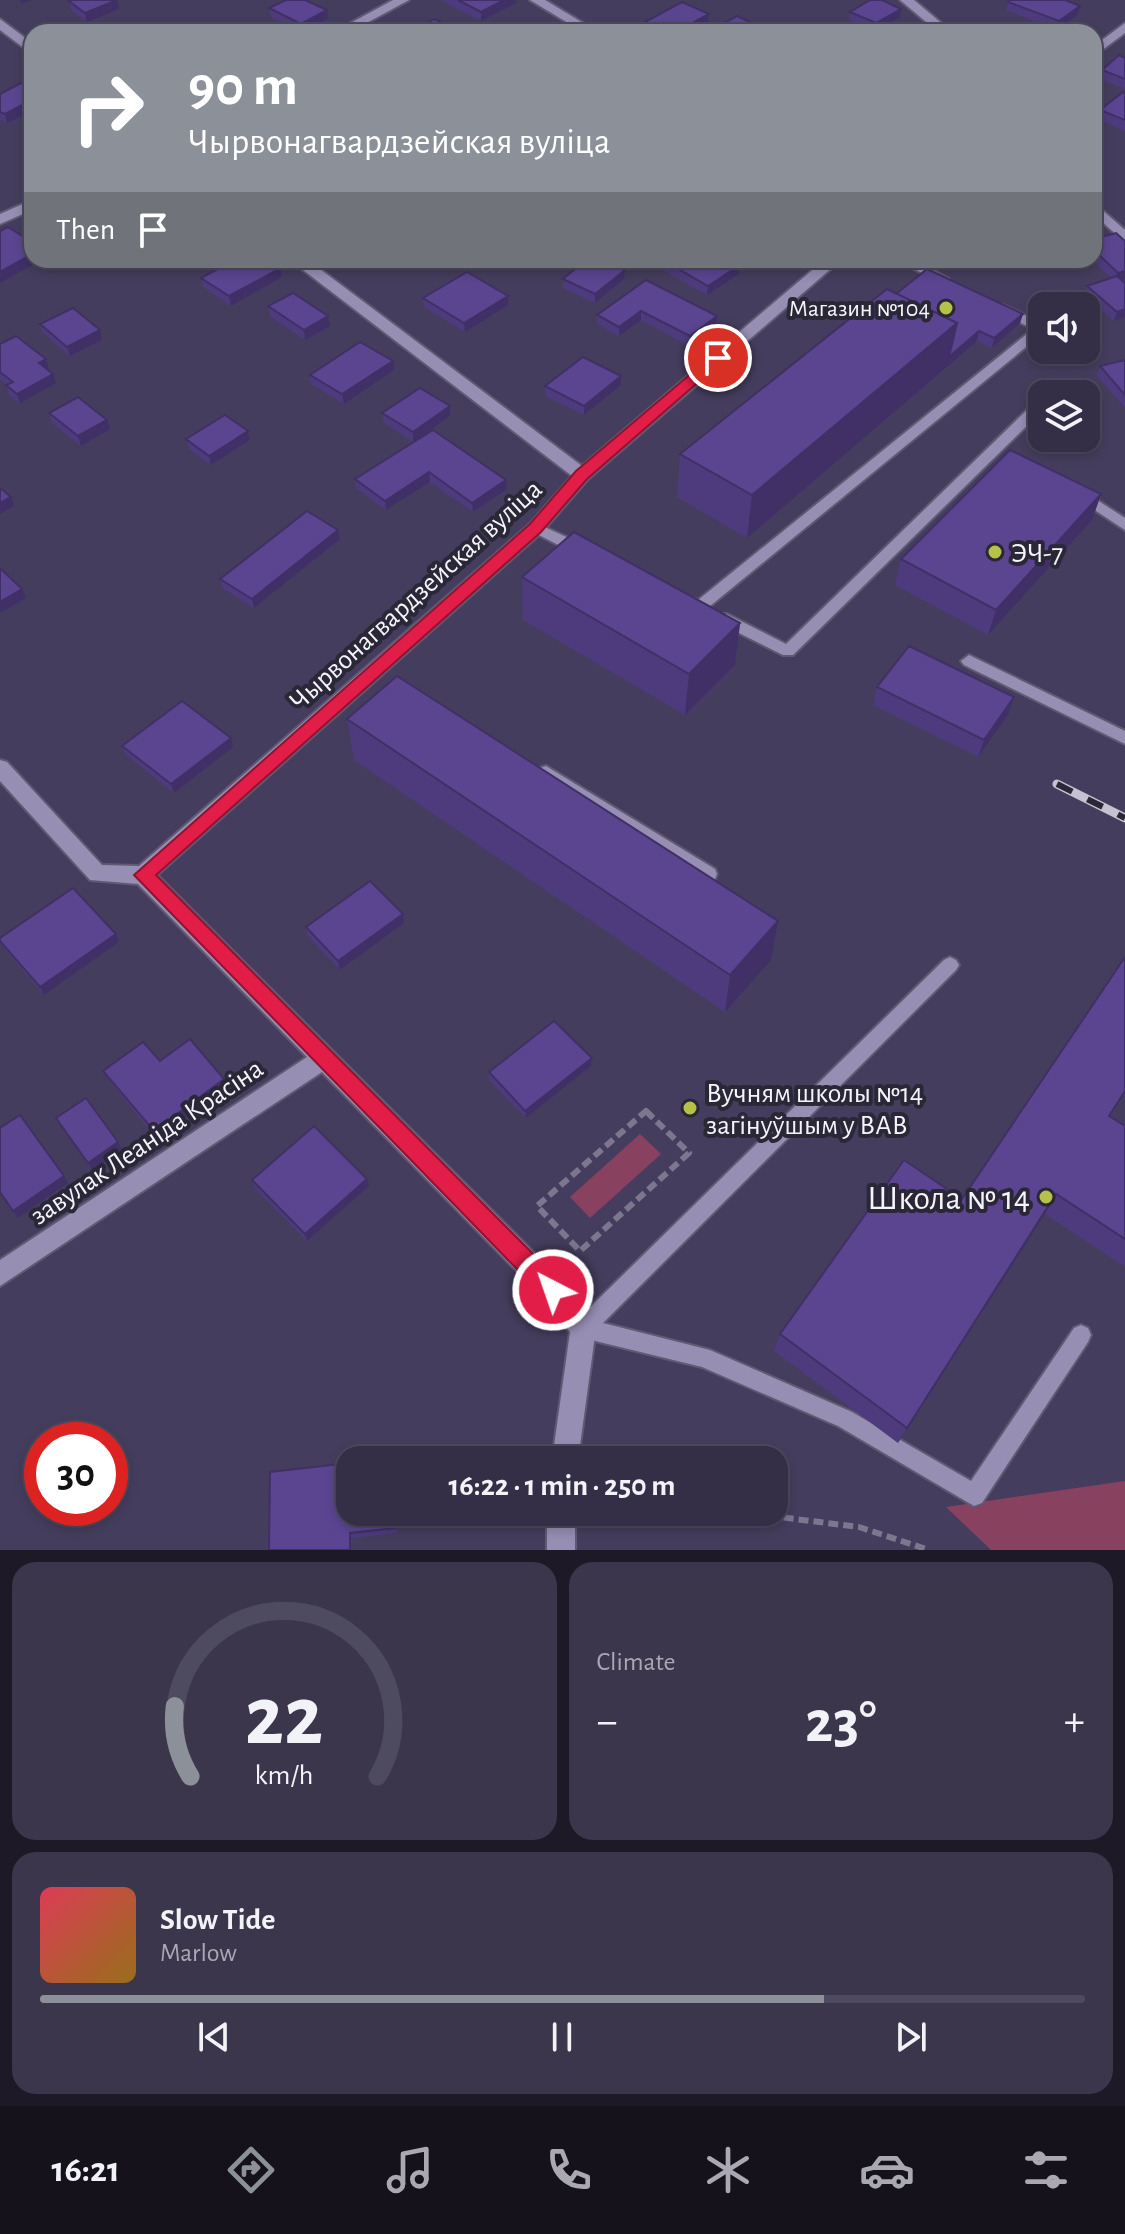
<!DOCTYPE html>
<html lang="en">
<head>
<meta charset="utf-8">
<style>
	:root { --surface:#342e46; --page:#3c364d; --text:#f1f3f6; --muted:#a9a8b3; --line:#4e4a5f; --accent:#8c9099 }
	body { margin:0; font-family:"Alegreya Sans",sans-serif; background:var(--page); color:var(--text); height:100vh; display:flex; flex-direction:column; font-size:30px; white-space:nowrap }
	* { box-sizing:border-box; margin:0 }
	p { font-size:26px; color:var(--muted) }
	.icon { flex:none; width:44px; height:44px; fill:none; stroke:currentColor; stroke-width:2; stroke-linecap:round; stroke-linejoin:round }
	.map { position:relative; height:1550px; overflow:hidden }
	.sheet { display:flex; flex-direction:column; gap:12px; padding:12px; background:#1d1926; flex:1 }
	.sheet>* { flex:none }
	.banner { position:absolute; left:24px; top:24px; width:1078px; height:244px; border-radius:24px; box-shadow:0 4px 12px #0003,0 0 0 2px var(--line); background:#8c9099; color:#fff; overflow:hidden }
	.controls { position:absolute; left:1028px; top:292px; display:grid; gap:16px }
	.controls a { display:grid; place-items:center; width:72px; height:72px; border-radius:16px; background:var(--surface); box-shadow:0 4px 12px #0003,0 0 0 2px var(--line); font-size:40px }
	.speed { position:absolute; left:24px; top:1422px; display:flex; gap:16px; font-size:40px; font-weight:700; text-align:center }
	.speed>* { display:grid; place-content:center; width:104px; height:104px; border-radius:50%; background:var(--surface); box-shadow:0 4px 12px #0003,0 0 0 2px var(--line); line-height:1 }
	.speed .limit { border:12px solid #d22; background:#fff; color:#111 }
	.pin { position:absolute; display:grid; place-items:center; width:68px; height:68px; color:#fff; margin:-34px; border:4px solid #fff; border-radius:50%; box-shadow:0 2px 8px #0007 }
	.me { position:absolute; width:88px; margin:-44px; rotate:319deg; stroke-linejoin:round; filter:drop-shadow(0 0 6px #0008) }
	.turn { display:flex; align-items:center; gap:28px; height:168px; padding:0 32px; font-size:36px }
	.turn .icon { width:104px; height:104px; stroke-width:2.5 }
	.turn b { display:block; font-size:56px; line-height:68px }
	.then { display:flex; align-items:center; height:76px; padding:0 32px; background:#0003; gap:16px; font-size:30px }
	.big { font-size:60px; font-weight:700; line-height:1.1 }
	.sheet .card { flex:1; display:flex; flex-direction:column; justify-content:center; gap:12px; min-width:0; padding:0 28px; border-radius:24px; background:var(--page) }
	.sheet .dial { align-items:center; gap:0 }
	.dial svg { height:208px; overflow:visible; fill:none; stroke:var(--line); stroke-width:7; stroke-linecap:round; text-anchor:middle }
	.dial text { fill:var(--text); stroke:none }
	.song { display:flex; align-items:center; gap:24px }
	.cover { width:96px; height:96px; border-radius:12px; background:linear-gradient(135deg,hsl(350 70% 55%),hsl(40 70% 35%)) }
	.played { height:8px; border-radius:4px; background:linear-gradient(90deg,var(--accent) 75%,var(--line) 75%) }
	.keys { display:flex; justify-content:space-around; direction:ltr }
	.heat { display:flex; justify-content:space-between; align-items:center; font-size:44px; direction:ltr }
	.sheet .tiles { flex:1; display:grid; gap:12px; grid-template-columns:1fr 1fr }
	.card:last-child { grid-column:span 2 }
	.trip { position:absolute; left:336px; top:1446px; width:452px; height:80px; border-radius:24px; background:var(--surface); box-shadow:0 4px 12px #0003,0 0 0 2px var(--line); font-weight:700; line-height:80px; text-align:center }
	.tab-bar { display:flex; height:128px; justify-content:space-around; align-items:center; background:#15121c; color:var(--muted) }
	.tab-bar .icon { width:56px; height:56px }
	.tab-bar .selected { color:var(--accent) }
	.tab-bar b { font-size:36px; color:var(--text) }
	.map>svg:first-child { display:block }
	.green { fill:#894160 }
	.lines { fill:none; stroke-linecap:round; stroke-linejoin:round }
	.service-casing { stroke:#605972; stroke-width:4 }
	.minor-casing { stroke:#605972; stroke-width:4 }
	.path { stroke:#7c768f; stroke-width:6; stroke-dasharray:10 5; stroke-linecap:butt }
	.service { fill:#968eb3; fill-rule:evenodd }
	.minor { fill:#968eb3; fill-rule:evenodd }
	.rail-casing { stroke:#c5c2d1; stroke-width:9 }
	.rail { stroke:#2a2736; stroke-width:6; stroke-dasharray:17; stroke-linecap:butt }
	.wall { fill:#4e3b7d }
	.shaded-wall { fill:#403066 }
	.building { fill:#5b4591; stroke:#403066; stroke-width:2 }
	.route { fill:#e11d48; stroke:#92132f; stroke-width:2 }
	.poi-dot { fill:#b6c149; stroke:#2a2736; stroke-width:3 }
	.labels { text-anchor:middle; stroke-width:8; stroke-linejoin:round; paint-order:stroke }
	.far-poi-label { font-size:24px; fill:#f5f4fc; stroke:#2a2736; text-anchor:end }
	.poi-label { font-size:28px; fill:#f5f4fc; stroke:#2a2736; text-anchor:start }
	.street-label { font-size:28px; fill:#f5f4fc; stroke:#2a2736 }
	.near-poi-label { font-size:34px; fill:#f5f4fc; stroke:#2a2736; text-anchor:end }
</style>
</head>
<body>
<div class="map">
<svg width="1125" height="1550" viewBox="0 0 1125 1550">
	<rect width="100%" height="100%" fill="#453d5d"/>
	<!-- green -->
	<g class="green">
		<polygon points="640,1134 661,1154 590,1218 570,1197"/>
		<polygon points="1125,1481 1125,1550 991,1550 946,1507"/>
	</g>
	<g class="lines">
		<defs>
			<g id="service">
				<polygon points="897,260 913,260 949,279 943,283 939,282"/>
				<polygon points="1003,305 1042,323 1042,334 704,611 699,612 680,604 678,600 680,596 685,595 698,600 1033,329 999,312 999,306"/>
				<polygon points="1035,406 1042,410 1040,413 793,655 783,655 717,622 715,618 717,614 727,614 786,644 1030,407"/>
				<polygon points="1080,489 1125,518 1125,530 1075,497 1073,494"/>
				<polygon points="536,523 586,546 588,550 581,555 576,554 531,531 529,528 531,525"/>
				<polygon points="969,655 1125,731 1125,744 964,665 961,661"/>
				<polygon points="546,766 715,869 717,874 715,879 709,881 703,879 540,776 538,772 540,768"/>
				<polygon points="950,957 956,960 959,965 956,970 603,1323 710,1350 852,1412 971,1481 1074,1328 1081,1325 1088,1328 1091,1335 1088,1342 982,1503 974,1506 838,1426 702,1367 583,1338 576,1335 573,1328 576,1321 944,960"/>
			</g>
			<g id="minor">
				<polygon points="393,0 409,0 350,32 334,32"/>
				<polygon points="530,0 545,0 598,32 583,32"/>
				<polygon points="900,0 914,0 952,32 938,32"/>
				<polygon points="0,19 32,43 32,54 0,30"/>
				<polygon points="1125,23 1125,33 1094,56 1094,46"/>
				<polygon points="32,200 32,210 0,224 0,214"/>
				<polygon points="1094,203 1125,230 1125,242 1094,215"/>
				<polygon points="290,260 308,260 582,466 824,260 841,260 588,479 542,532 157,875 562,1281 596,1328 578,1460 552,1460 570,1332 544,1299 322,1072 0,1286 0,1260 307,1057 138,884 90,880 0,781 0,760 7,762 102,865 139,866 530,524 572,476"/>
				<rect x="547" y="1512" width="28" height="38"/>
			</g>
		</defs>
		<!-- service casing -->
		<use href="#service" class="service-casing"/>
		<!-- minor casing -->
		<use href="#minor" class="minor-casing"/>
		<!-- path -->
		<g class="path">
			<polygon points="646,1111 689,1153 580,1251 537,1206"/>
			<polyline points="739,1512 859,1527 929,1550"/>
		</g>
		<!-- service -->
		<use href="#service" class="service"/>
		<!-- minor -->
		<use href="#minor" class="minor"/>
		<defs>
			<polyline id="rail" points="1057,784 1125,818"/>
		</defs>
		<!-- rail casing -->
		<use href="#rail" class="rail-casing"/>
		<!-- rail -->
		<use href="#rail" class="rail"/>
	</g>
	<!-- wall -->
	<g class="wall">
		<polygon points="117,0 119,9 87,22 71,10 69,1"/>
		<polygon points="440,0 516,0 517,3 481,21"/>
		<polygon points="1008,2 1080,6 1078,15 1056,30 1006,10"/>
		<polygon points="269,8 328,19 301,32 271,17"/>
		<polygon points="850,12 900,17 875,32 849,20"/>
		<polygon points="709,14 708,23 692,32 645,31 645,22"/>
		<polygon points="1125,58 1125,89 1100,79 1102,70"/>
		<polygon points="32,89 32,111 7,123 0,119 0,94"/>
		<polygon points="1125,93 1125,131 1098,119 1100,110"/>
		<polygon points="1094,239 1125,241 1125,279 1122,280 1125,317 1114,321 1084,296 1087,286 1111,278 1092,260 1094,260"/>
		<polygon points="660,260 732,260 739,274 707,295 659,268"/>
		<polygon points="777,260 792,260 787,264"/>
		<polygon points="281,268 282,277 231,306 203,287 201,278"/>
		<polygon points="625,270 624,279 595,303 563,288 563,279"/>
		<polygon points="646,280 716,326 689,346 641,320 619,336 597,324 597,315"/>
		<polygon points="896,294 1023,314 1020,323 992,348 977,341 747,538 677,497 680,454"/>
		<polygon points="508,296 508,305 465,332 424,307 423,298"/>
		<polygon points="268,306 330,326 305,340 270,316"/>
		<polygon points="40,324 102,340 70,356 43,333"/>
		<polygon points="0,344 46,359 49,368 47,369 53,374 56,383 20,403 9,395 6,385 7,385 0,379"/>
		<polygon points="1125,360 1125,408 1097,376 1100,366"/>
		<polygon points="393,361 394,370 344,404 311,384 310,375"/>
		<polygon points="621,376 621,385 584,415 545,396 545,386"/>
		<polygon points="49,413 107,420 110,429 81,446 52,423"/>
		<polygon points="382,413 450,416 413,442 383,422"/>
		<polygon points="433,430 506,480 507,489 473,512 430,482 386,510 356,488 355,479"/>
		<polygon points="186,439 250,440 211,465 189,449"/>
		<polygon points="1101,494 1092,520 988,635 895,585 901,559"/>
		<polygon points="338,530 340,539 254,608 222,588 220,579"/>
		<polygon points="522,577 740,623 735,665 685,715 523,620"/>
		<polygon points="877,687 1008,715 978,757 873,705"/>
		<polygon points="347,719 771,960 725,1012 354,760"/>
		<polygon points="122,746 233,747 174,793 125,754"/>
		<polygon points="403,914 404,923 340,970 307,935 306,927"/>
		<polygon points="0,938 119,942 44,995 3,947 0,942"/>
		<polygon points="1125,957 1125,1093 1110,1116 1125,1126 1125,1267 1045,1214 898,1443 774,1351 780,1334 962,1199"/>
		<polygon points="592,1058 591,1066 526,1118 489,1080 489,1072"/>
		<polygon points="160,1061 227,1086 157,1139 107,1078 103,1071"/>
		<polygon points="56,1118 122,1150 92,1171"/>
		<polygon points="252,1180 369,1186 307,1241 254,1187"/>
		<polygon points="350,1512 396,1512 397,1533 352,1538 269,1550"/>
	</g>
	<!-- shaded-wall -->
	<g class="shaded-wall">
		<polygon points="20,0 32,0 22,4"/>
		<polygon points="117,0 119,9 87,22 85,13"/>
		<polygon points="504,0 516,0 517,3 481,21 481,12"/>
		<polygon points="1080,6 1078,15 1056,30 1059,21"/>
		<polygon points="901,9 900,17 874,32 876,23"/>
		<polygon points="327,10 328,19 302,32 301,24"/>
		<polygon points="709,14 708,23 692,32 676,32"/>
		<polygon points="32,100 32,111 7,123 5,114"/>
		<polygon points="32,254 32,260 41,260 0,283 0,272"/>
		<polygon points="365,260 376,260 366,265"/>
		<polygon points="740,265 739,274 707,295 708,286"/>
		<polygon points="281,268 282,277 231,306 229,296"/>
		<polygon points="625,270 624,279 595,303 595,294"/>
		<polygon points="1125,271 1125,279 1115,282 1118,273"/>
		<polygon points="508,296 508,305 465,332 464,323"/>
		<polygon points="1125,309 1125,317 1114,321 1117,312"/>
		<polygon points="641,311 641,320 619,336 619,327"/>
		<polygon points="1023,314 1020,323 992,348 994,338"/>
		<polygon points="328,316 330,326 305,340 304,330"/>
		<polygon points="717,316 716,326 689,346 690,336"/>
		<polygon points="957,323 979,331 977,341 747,538 752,495"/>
		<polygon points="100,330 102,340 70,356 67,347"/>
		<polygon points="46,359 49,368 42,372 39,363"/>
		<polygon points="393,361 394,370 344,404 342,394"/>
		<polygon points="53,374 56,383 20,403 17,394"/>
		<polygon points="621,376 621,385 584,415 584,406"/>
		<polygon points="450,406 450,416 413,442 413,432"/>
		<polygon points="107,420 110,429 81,446 78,436"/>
		<polygon points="248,431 250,440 211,465 209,456"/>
		<polygon points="429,472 430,482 386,510 385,501"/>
		<polygon points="506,480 507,489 473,512 472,503"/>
		<polygon points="1101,494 1092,520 988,635 996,610"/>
		<polygon points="11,497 14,506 0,514 0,503"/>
		<polygon points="338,530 340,539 254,608 252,599"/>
		<polygon points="22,589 26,598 0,613 0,602"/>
		<polygon points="740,623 735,665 685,715 689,674"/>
		<polygon points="1014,697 1008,715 978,757 984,740"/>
		<polygon points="231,738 233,747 174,793 171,784"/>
		<polygon points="403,914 404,923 340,970 338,961"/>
		<polygon points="778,921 771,960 725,1012 730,975"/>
		<polygon points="116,934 119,942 44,995 40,987"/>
		<polygon points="592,1058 591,1066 526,1118 525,1111"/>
		<polygon points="224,1079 227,1086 157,1139 154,1131"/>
		<polygon points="118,1142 122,1150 92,1171 88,1163"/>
		<polygon points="64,1176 68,1183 18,1218 13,1211"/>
		<polygon points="367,1179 369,1186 307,1241 305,1234"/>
		<polygon points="1056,1194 1045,1214 898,1443 907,1428"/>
	</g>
	<!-- building -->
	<g class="building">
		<polygon points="72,0 117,0 85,13 69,1"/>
		<polygon points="286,0 305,0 327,10 301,24 269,8"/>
		<polygon points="458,0 504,0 481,12"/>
		<polygon points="870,0 882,0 901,9 876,23 850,12"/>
		<polygon points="1010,0 1065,0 1080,6 1059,21 1008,2"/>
		<polygon points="682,2 709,14 676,32 667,32 645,22"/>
		<polygon points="737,16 765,29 759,32 707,32"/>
		<polygon points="434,19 458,30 454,32 428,32 418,27"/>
		<polygon points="520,25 540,32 509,32"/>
		<polygon points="1119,55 1125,58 1125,79 1102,70"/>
		<polygon points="21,83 32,89 32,100 5,114 0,112 0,94"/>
		<polygon points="1123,92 1125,93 1125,120 1100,110"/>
		<polygon points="8,227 32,242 32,254 0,272 0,231"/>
		<polygon points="1116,233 1125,241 1125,271 1118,273 1094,250 1094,239"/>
		<polygon points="234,260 269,260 281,268 229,296 201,278"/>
		<polygon points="586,260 603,260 625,270 595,294 563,279"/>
		<polygon points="663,260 732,260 740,265 708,286"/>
		<polygon points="927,269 1023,314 994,338 979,331 949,357 957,323 896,294"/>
		<polygon points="467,272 508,296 464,323 423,298"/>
		<polygon points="1117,276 1125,283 1125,309 1117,312 1087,286"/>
		<polygon points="646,280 717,316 690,336 641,311 619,327 597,315"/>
		<polygon points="887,289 957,323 752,495 680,454"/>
		<polygon points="293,293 328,316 304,330 268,306"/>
		<polygon points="73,308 100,330 67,347 40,324"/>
		<polygon points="16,336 46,359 39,363 53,374 17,394 6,385 13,382 0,372 0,344"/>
		<polygon points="360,342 393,361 342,394 310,375"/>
		<polygon points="583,357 621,376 584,406 545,386"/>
		<polygon points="1125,360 1125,395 1100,366"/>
		<polygon points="420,388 450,406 413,432 382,413"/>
		<polygon points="78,397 107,420 78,436 49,413"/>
		<polygon points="225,415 248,431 209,456 186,439"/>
		<polygon points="433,430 506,480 472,503 429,472 385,501 355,479"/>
		<polygon points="1010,450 1101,494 996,610 901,559"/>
		<polygon points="0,488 11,497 0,503"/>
		<polygon points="307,511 338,530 252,599 220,579"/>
		<polygon points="574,532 740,623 689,674 522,577"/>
		<polygon points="0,568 22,589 0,602"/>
		<polygon points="909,646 1014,697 984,740 877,687"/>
		<polygon points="397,676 778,921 730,975 347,719"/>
		<polygon points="182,701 231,738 171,784 122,746"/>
		<polygon points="370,881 403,914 338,961 306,927"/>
		<polygon points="73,888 116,934 40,987 0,941 0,938"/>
		<polygon points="1125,957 1125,1091 1109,1116 1125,1126 1125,1239 1056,1194 907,1428 780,1334 904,1160 962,1199"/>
		<polygon points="554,1021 592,1058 525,1111 489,1072"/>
		<polygon points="190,1039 224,1079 154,1131 103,1071 143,1042 160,1061"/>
		<polygon points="86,1098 118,1142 88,1163 56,1118"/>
		<polygon points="20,1115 64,1176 13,1211 0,1192 0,1128"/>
		<polygon points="314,1126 367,1179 305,1234 252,1180"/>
		<polygon points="349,1463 350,1512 395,1512 396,1528 350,1533 350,1550 269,1550 270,1472"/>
	</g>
	<!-- route -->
	<polygon class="route" points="713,355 726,358 587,479 541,532 156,875 561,1282 565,1290 561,1298 553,1301 545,1298 134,875 530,524 576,471"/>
	<!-- markers -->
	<g class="poi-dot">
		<circle cx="946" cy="308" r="8"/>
		<circle cx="995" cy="552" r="8"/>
		<circle cx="690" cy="1108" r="8"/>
		<circle cx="1046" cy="1197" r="8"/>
	</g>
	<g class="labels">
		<!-- far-poi labels -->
		<g class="far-poi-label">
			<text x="930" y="316">Магазин №104</text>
		</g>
		<!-- poi labels -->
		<g class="poi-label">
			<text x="1011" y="562">ЭЧ-7</text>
			<text x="706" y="1102">Вучням школы №14<tspan x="706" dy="32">загінуўшым у ВАВ</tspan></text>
		</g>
		<!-- street labels -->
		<g class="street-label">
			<text transform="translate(415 594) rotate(-42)" y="10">Чырвонагвардзейская вуліца</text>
			<text transform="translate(146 1141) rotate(-34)" y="10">завулак Леаніда Красіна</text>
		</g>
		<!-- near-poi labels -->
		<g class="near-poi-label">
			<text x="1030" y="1209">Школа № 14</text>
		</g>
	</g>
</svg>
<div class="controls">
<a><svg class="icon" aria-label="sound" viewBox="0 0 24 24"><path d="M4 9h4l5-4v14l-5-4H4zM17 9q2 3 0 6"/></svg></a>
<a><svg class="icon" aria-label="layers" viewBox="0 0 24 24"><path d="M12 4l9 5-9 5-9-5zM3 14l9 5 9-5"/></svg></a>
</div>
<div class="speed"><div class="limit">30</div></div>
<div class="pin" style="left:718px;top:358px;background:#d93025"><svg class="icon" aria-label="arrive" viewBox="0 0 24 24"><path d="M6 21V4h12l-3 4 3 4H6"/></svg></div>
<svg class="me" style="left:553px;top:1290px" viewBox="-20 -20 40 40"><circle r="17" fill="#e11d48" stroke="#fff" stroke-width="3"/><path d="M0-11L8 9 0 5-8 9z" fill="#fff"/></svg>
<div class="trip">16:22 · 1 min · 250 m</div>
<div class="banner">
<div class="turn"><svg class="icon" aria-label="right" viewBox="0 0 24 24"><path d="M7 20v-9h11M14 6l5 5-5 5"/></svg><div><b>90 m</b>Чырвонагвардзейская вуліца</div></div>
<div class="then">Then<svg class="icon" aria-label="arrive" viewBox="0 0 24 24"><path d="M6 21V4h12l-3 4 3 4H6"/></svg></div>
</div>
</div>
<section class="sheet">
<div class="tiles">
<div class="card dial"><svg viewBox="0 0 100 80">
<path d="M14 69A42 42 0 1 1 86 69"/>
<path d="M14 69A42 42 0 0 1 8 42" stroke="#8c9099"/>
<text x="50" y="56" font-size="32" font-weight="700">22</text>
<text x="50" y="72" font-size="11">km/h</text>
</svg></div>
<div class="card"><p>Climate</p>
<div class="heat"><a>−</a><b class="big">23°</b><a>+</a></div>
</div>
<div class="card">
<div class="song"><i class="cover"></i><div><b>Slow Tide</b><p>Marlow</p></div></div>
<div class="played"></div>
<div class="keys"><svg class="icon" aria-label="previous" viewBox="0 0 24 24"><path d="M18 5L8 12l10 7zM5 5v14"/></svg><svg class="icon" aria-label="pause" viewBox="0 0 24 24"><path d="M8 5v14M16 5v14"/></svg><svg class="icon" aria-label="next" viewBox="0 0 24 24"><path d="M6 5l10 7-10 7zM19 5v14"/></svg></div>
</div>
</div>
</section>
<nav class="tab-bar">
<b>16:21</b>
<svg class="icon selected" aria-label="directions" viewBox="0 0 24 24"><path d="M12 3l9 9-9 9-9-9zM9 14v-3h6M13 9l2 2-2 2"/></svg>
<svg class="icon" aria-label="music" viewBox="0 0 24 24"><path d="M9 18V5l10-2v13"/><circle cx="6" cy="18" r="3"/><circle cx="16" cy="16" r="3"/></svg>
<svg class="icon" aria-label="phone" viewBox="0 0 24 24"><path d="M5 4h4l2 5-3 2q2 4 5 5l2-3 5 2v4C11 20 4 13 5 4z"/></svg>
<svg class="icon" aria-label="climate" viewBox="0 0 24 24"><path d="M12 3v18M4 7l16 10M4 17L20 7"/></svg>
<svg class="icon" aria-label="car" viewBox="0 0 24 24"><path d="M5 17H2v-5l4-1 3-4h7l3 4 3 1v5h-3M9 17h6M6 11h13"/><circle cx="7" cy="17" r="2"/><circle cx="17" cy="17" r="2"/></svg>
<svg class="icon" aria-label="filters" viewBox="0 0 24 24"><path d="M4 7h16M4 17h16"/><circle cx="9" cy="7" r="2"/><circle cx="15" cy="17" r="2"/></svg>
</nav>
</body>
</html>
